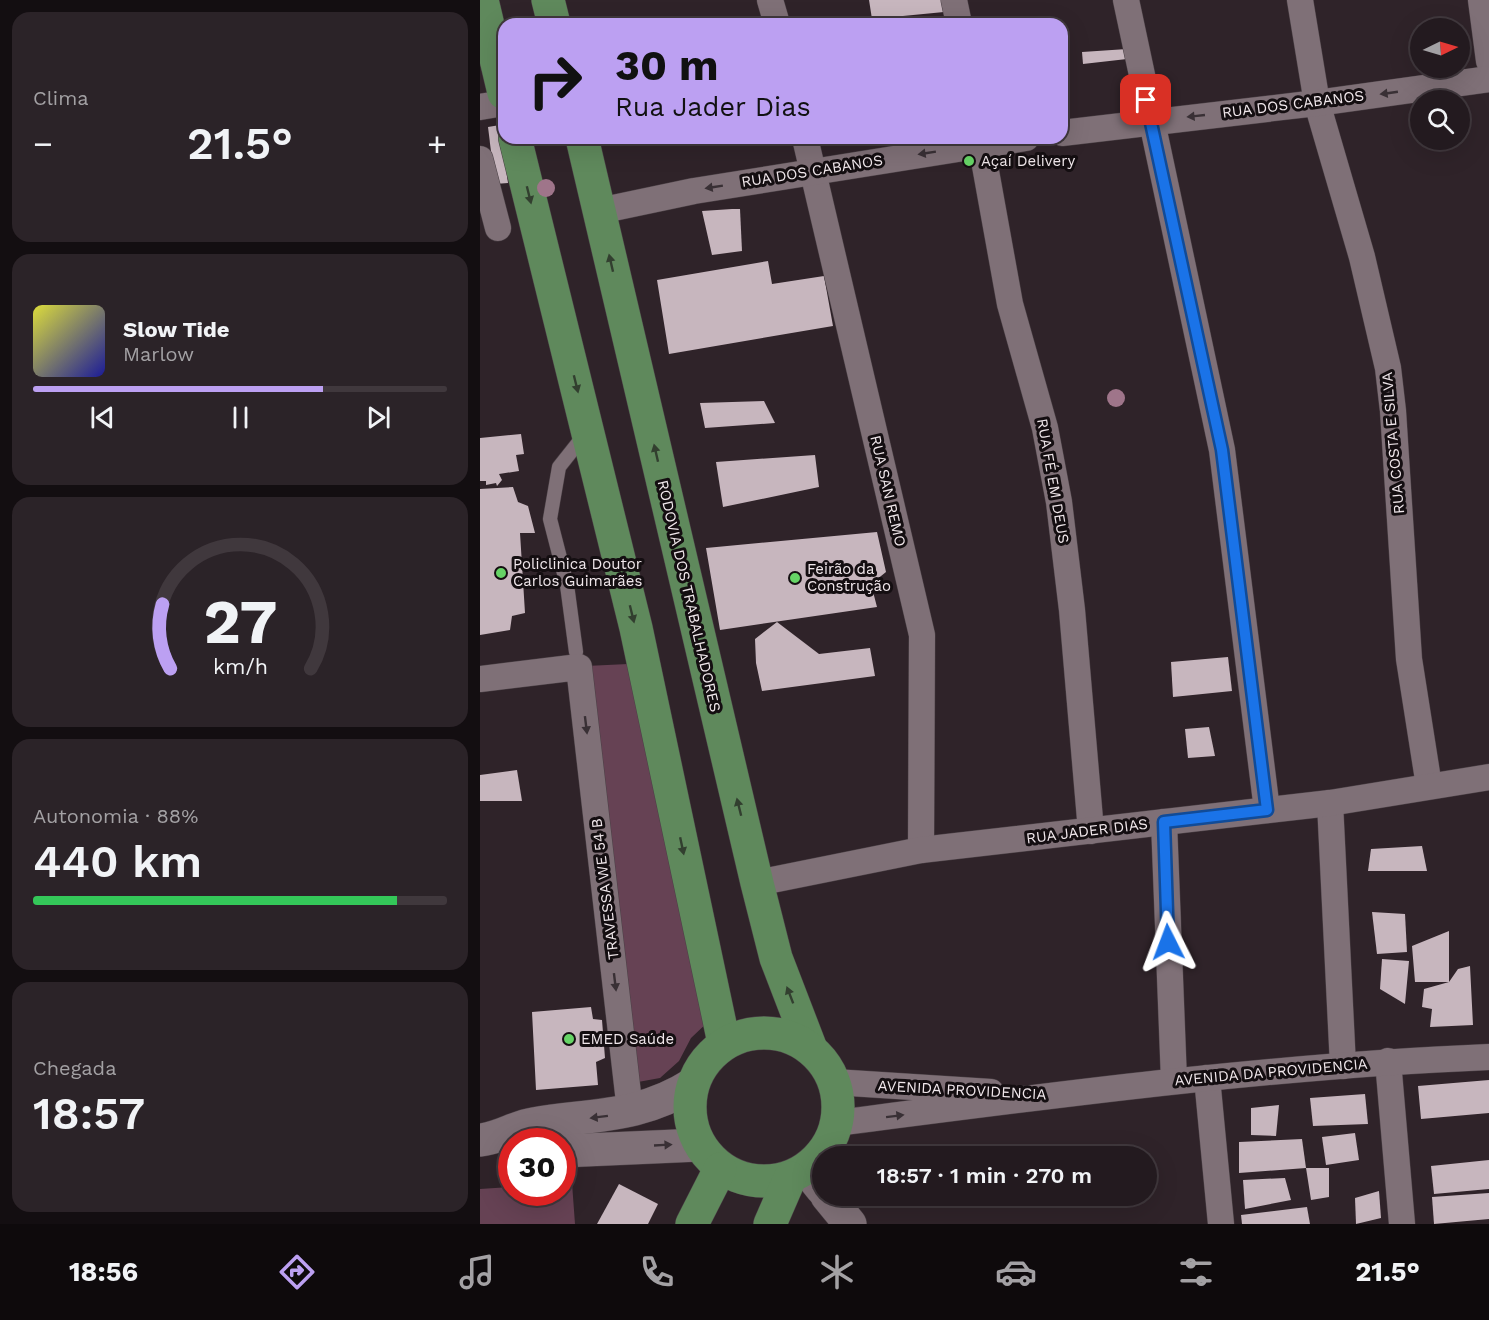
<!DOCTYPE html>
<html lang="pt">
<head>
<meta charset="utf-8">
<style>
	:root { --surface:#231a1f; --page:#2b2328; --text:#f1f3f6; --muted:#a3a1a4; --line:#40383d; --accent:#bca0f2 }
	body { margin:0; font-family:"Work Sans",sans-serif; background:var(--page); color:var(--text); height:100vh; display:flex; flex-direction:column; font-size:22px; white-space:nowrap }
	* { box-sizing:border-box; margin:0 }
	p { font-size:20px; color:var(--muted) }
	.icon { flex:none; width:33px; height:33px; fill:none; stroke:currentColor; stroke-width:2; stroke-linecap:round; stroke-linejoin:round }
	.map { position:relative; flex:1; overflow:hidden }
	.details { display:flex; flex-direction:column; gap:12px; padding:12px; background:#130e11; width:480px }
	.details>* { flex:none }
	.guide { position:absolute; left:18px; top:18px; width:570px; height:126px; border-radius:18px; box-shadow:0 6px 24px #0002,0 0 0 2px var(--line); background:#bca0f2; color:#111; overflow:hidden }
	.needle { width:39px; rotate:85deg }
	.controls { position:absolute; left:930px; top:18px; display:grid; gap:12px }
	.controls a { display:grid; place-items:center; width:60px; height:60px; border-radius:50%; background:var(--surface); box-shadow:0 6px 24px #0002,0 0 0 2px var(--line); font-size:30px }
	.speed { position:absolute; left:18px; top:1128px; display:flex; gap:12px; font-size:30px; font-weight:700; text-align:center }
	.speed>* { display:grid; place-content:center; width:78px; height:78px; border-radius:50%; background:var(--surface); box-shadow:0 6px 24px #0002,0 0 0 2px var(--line); line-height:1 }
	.speed .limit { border:9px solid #d22; background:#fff; color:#111 }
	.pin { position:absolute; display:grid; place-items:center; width:51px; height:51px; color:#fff; margin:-26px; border-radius:12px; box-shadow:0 3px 9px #0006 }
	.me { position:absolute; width:66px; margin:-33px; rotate:357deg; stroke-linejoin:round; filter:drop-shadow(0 0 4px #0008) }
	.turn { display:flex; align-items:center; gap:21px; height:126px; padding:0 18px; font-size:27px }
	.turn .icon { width:78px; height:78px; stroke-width:2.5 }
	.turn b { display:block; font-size:42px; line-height:51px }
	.big { font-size:45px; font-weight:600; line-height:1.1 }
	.details .widget { flex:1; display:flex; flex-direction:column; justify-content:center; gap:9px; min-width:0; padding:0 21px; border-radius:18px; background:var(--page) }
	.details .dial { align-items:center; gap:0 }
	.dial svg { height:156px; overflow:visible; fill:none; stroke:var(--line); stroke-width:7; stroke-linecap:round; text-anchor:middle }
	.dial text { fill:var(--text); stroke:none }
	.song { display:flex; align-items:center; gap:18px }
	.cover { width:72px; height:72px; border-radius:9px; background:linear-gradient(135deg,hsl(60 70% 55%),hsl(240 70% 35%)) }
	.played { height:6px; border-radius:3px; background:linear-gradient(90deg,var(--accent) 70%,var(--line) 70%) }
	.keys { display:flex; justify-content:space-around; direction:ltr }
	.heat { display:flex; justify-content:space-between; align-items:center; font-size:33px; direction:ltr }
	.charge { height:9px; border-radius:4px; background:linear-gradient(90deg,#34c759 88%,var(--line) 0) }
	.trip { position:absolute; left:332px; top:1146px; width:345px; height:60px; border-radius:30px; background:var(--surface); box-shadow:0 6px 24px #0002,0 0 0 2px var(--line); font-weight:600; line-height:60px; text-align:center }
	.menu { display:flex; height:96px; justify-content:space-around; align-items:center; background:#0e0a0c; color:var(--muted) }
	.menu .icon { width:42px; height:42px }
	.menu .on { color:var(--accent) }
	.menu b { font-size:27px; color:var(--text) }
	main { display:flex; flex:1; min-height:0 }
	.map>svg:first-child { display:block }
	.green { fill:#664254 }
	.building { fill:#c7b6be }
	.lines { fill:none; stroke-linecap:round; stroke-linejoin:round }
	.lane-casing { stroke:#4b4146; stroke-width:15 }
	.street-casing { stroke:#4b4146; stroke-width:27 }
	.secondary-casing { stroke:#4b4146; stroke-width:34 }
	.primary-casing { stroke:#4b4146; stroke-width:34 }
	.lane { stroke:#7f7077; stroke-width:14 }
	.street { stroke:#7f7077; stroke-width:26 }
	.secondary { stroke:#7f7077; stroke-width:33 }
	.primary { stroke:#5f895c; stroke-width:33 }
	.tree { fill:#9f758a }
	.oneway { fill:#393035 }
	.oneway2 { fill:#323f2f }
	.route-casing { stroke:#114b97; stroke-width:15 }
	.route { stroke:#1a73e8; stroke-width:10 }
	.poi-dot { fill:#66d466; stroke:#140e11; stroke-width:2 }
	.labels { text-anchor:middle; stroke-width:6; stroke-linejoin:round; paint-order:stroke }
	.street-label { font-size:15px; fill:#f1e8ec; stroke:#140e11 }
	.poi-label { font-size:15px; fill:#f1e8ec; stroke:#140e11; text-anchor:start }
</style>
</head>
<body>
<main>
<section class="details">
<div class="widget"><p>Clima</p>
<div class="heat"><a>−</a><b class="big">21.5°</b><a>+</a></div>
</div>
<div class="widget">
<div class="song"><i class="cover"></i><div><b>Slow Tide</b><p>Marlow</p></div></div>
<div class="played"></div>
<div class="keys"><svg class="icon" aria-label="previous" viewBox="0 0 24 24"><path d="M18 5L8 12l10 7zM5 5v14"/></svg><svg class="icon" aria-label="pause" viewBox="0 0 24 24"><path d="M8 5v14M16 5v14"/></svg><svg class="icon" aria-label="next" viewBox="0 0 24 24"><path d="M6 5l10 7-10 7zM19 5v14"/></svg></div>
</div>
<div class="widget dial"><svg viewBox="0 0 100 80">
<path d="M14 69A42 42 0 1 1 86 69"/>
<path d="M14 69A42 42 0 0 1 10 36" stroke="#bca0f2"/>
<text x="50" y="56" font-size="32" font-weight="700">27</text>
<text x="50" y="72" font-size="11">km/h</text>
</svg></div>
<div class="widget"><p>Autonomia · 88%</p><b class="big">440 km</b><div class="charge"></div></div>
<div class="widget"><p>Chegada</p><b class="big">18:57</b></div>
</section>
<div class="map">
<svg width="1009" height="1224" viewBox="0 0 1009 1224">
	<rect width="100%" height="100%" fill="#2f2329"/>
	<!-- green -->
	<g class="green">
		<polygon points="148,664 230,1020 211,1038 199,1061 180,1078 158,1082 106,666"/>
		<polygon points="92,1183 95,1224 0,1224 0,1189 31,1187 32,1192 82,1192 83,1184"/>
	</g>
	<!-- building -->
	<g class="building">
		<polygon points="389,0 463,0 464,12 392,19"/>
		<polygon points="465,17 466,24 414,24 414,23"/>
		<polygon points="647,49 647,59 603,64 602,52"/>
		<polygon points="20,125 28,183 15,184 8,127"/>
		<polygon points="252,209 260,209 262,251 232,255 222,211"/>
		<polygon points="288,261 292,284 344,276 353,326 189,354 177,280"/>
		<polygon points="284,401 295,423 225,428 220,403"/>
		<polygon points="41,434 44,454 36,455 39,471 19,474 22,480 17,486 16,483 6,485 6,481 0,481 0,438"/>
		<polygon points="335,455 339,487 243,507 236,462"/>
		<polygon points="33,487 38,502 48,506 55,533 40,533 45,613 32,616 30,630 0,635 0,489"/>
		<polygon points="397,532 406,572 391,584 397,607 240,630 226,548"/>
		<polygon points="297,622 339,654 390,648 395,676 282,691 276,663 275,639"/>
		<polygon points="748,657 752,691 693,697 691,662"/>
		<polygon points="729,727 735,756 708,758 705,729"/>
		<polygon points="37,770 42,801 0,801 0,775"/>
		<polygon points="942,846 947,871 888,871 891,849"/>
		<polygon points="892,912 925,914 927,952 897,954"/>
		<polygon points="969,931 969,982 978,969 990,966 993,1025 950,1027 952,1009 942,1007 944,989 969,982 935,982 932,946"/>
		<polygon points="902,959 929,961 925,1004 900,989"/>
		<polygon points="111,1007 113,1019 122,1020 125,1058 116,1062 118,1085 56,1090 52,1012"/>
		<polygon points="1009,1080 1009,1113 941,1119 938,1086"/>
		<polygon points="885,1094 888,1124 833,1126 830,1098"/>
		<polygon points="799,1105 796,1136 771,1135 771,1108"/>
		<polygon points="875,1133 879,1160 846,1165 842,1137"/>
		<polygon points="822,1139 826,1168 759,1173 759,1142"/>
		<polygon points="1009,1160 1009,1189 954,1194 951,1166"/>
		<polygon points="826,1168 849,1168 849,1197 831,1200"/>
		<polygon points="805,1178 811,1200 765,1209 763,1180"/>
		<polygon points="139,1184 178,1204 168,1224 117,1224"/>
		<polygon points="899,1191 901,1218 876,1224 875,1198"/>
		<polygon points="1009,1193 1009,1219 954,1224 952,1197"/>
		<polygon points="827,1207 830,1224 762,1224 761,1215"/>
	</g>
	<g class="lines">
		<defs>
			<polyline id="lane" points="96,652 87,585 70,519 79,467 106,433"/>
			<g id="street">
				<polyline points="290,0 297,24"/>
				<polyline points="474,0 479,24"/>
				<polyline points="646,0 742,450 787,810"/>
				<polyline points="820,0 837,103 882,257 908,368 913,411 929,659 949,786"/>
				<polyline points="1001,0 1009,61"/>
				<polyline points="0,107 24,103"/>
				<polyline points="582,133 837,103 1009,79"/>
				<polyline points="325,138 442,635 441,850"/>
				<polyline points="500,138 530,304 565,428 579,502 592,610 611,831"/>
				<polyline points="0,159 18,228"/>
				<polyline points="119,211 214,191 546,138"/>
				<polyline points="0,679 99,667 150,1111"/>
				<polyline points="850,803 863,1066"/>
				<polyline points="684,822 694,1081"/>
				<polyline points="277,883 441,850 850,803 1009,777"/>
				<polyline points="908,1061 922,1224"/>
				<polyline points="727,1078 741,1224"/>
				<polyline points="354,1082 511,1092"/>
				<path d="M 357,1123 C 574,1095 790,1066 1009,1057"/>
			</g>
			<g id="secondary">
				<path d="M 0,1140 C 21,1138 34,1127 53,1124 C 112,1114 160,1118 213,1084"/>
				<polyline points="82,1151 219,1145"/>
				<polyline points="326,1169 342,1189"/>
				<polyline points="347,1196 370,1224"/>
			</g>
			<g id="primary">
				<polyline points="2,0 24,93"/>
				<polyline points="68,0 74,24"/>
				<polyline points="35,138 156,628 244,1043"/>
				<polyline points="102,138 277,883 296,958 331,1049"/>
				<circle cx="284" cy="1107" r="74"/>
				<polyline points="212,1224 240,1169"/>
				<polyline points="290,1224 310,1178"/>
			</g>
		</defs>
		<!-- lane casing -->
		<use href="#lane" class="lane-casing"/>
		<!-- street casing -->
		<use href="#street" class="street-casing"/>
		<!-- secondary casing -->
		<use href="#secondary" class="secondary-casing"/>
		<!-- primary casing -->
		<use href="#primary" class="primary-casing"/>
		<!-- lane -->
		<use href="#lane" class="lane"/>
		<!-- street -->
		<use href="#street" class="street"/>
		<!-- secondary -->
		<use href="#secondary" class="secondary"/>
		<!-- primary -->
		<use href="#primary" class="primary"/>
	</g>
	<!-- trees -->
	<g class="tree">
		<circle cx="66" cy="188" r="9"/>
		<circle cx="636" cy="398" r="9"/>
	</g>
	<!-- one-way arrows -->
	<defs><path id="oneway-solid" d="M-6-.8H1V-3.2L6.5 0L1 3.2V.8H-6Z" transform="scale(1.5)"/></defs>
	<g class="oneway">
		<use href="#oneway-solid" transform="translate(909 93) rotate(172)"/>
		<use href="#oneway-solid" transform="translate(716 116) rotate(174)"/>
		<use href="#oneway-solid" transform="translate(447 153) rotate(171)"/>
		<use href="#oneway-solid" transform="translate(234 187) rotate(171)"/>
		<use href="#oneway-solid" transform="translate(106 725) rotate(83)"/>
		<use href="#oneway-solid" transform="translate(135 982) rotate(83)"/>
		<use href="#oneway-solid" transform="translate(415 1116) rotate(-7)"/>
		<use href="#oneway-solid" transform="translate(119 1117) rotate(173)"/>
		<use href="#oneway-solid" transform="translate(183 1145) rotate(-3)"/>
	</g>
	<g class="oneway2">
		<use href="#oneway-solid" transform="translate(49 195) rotate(76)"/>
		<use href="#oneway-solid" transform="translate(131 263) rotate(-103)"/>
		<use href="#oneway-solid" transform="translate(96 384) rotate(76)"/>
		<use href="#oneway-solid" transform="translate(176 453) rotate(-103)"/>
		<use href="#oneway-solid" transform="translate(152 614) rotate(76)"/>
		<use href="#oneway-solid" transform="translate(259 807) rotate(-104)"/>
		<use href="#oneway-solid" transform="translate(202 846) rotate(78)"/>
		<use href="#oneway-solid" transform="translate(310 995) rotate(-111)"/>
	</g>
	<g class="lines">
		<defs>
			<polyline id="route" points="666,100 742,450 787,810 684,822 688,942"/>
		</defs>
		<!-- route casing -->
		<use href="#route" class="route-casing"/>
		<!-- route -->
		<use href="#route" class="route"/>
	</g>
	<!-- markers -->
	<g class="poi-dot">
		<circle cx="489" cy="161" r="6"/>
		<circle cx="21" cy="573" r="6"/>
		<circle cx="315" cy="578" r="6"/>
		<circle cx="89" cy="1039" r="6"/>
	</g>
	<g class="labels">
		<!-- street labels -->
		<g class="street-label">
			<text transform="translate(813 104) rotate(-7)" y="5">RUA DOS CABANOS</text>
			<text transform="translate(332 171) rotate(-9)" y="5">RUA DOS CABANOS</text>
			<text transform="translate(913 443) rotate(-95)" y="5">RUA COSTA E SILVA</text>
			<text transform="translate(573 481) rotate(80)" y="5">RUA FÉ EM DEUS</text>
			<text transform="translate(408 491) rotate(77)" y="5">RUA SAN REMO</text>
			<text transform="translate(209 596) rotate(77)" y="5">RODOVIA DOS TRABALHADORES</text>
			<text transform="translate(607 831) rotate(-7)" y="5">RUA JADER DIAS</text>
			<text transform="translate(125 889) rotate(-97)" y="5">TRAVESSA WE 54 B</text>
			<text transform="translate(791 1072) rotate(-5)" y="5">AVENIDA DA PROVIDENCIA</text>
			<text transform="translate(482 1090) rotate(3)" y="5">AVENIDA PROVIDENCIA</text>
		</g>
		<!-- poi labels -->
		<g class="poi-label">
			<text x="501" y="166">Açaí Delivery</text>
			<text x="33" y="569">Policlinica Doutor<tspan x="33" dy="17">Carlos Guimarães</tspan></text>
			<text x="327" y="574">Feirão da<tspan x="327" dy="17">Construção</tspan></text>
			<text x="101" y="1044">EMED Saúde</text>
		</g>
	</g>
</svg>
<div class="controls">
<a><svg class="needle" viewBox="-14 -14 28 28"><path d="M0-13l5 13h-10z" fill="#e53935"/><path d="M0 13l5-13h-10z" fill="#a3a1a4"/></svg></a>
<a><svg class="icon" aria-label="search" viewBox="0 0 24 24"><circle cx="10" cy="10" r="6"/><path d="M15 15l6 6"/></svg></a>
</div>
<div class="speed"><div class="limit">30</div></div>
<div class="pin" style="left:666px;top:100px;background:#d93025"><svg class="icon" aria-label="arrive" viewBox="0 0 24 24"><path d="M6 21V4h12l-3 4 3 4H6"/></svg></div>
<svg class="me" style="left:688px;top:942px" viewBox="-20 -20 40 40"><path d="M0-17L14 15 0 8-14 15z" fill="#1a73e8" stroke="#fff" stroke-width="4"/></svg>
<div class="trip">18:57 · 1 min · 270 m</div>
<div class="guide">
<div class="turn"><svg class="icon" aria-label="right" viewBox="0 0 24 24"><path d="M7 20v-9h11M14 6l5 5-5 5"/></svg><div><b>30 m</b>Rua Jader Dias</div></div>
</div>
</div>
</main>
<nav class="menu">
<b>18:56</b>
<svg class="icon on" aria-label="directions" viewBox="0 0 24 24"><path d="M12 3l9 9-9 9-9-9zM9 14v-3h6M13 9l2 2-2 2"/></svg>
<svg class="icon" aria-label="music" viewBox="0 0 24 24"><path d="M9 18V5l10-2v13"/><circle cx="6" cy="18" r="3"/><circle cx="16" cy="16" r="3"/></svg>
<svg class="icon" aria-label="phone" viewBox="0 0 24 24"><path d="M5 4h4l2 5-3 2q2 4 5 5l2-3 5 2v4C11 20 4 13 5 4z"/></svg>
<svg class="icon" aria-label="climate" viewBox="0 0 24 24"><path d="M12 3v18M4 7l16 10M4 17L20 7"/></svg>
<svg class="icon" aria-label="car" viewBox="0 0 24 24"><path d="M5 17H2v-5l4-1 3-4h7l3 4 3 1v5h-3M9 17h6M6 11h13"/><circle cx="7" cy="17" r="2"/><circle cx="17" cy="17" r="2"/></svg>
<svg class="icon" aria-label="filters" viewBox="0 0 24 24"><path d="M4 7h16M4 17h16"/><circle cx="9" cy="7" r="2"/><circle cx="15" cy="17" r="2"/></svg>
<b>21.5°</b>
</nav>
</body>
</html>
